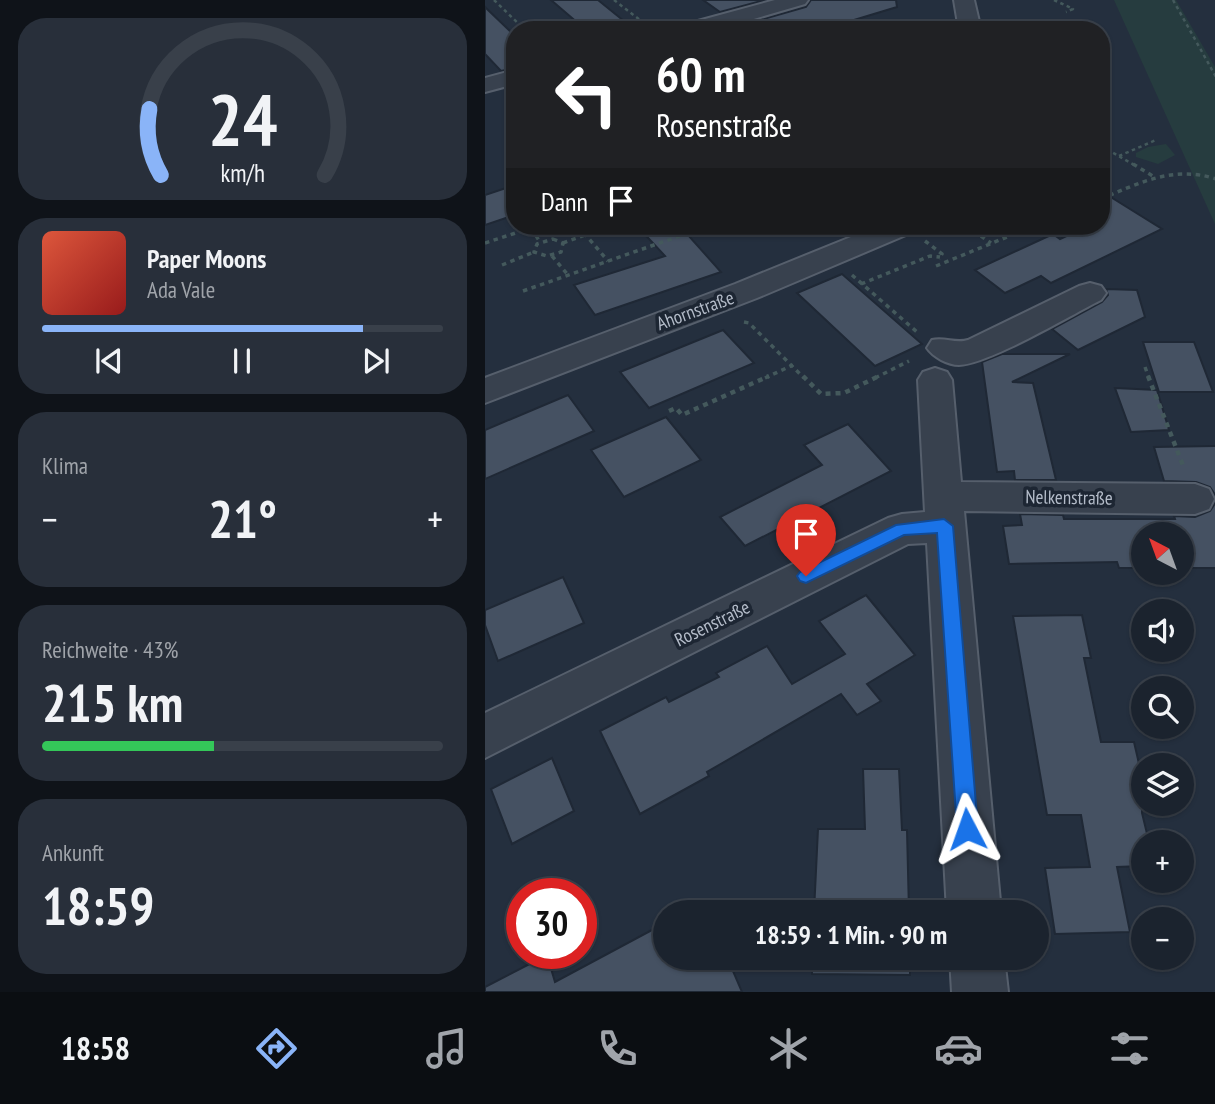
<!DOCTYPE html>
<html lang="de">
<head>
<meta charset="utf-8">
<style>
	:root { --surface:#1b232e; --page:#282f3a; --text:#f1f3f6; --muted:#a0a4aa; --line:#39404a; --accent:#8ab4f8 }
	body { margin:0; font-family:"PT Sans Narrow",sans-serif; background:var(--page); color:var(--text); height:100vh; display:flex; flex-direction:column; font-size:26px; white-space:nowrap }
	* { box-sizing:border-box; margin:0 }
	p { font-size:23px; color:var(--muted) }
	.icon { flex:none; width:38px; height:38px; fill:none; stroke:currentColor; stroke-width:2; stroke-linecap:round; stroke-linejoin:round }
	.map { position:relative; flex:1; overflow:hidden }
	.panel { display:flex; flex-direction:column; gap:18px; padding:18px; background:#0f1319; width:485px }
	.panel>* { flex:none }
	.top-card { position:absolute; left:21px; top:21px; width:604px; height:214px; border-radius:28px; box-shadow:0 2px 5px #0004,0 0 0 2px var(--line); background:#202124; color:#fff; overflow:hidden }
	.needle { width:46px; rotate:319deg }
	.buttons { position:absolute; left:646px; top:522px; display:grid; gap:14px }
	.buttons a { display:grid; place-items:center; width:63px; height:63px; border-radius:50%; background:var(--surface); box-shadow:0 2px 5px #0004,0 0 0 2px var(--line); font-size:35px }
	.speed { position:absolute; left:21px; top:878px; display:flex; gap:14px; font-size:35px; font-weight:700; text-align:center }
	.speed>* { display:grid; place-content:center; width:91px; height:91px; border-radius:50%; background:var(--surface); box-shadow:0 2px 5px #0004,0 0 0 2px var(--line); line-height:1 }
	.speed .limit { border:10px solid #d22; background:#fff; color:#111 }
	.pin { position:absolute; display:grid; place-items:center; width:60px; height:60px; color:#fff; margin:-72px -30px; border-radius:50% 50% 50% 0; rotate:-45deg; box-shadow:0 0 7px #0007 }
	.pin .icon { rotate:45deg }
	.me { position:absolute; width:77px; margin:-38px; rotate:356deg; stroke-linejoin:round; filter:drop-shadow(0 0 5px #0008) }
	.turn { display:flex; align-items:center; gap:24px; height:147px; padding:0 35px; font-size:32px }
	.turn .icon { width:91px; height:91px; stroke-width:2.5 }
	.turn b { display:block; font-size:49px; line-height:60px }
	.then { display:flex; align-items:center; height:66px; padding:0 35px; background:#0003; gap:14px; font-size:26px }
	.big { font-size:52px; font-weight:700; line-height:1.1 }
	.panel .card { flex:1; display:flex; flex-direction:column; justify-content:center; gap:10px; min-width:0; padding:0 24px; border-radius:28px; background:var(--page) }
	.panel .dial { align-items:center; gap:0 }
	.dial svg { height:182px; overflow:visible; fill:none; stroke:var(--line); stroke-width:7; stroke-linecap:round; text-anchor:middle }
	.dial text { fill:var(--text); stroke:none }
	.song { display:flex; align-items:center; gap:21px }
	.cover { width:84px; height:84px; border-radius:10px; background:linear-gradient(135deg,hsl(10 70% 55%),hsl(0 70% 35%)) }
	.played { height:7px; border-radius:4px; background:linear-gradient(90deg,var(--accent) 80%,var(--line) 80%) }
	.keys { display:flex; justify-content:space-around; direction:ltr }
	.heat { display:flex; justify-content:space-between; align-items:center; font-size:38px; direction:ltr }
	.charge { height:10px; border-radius:5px; background:linear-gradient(90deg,#34c759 43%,var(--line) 0) }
	.trip { position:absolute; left:168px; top:900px; width:396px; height:70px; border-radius:35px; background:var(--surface); box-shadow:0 2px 5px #0004,0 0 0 2px var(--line); font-weight:700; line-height:70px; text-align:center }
	.dock { display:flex; height:112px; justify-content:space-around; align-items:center; background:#0b0e12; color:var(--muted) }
	.dock .icon { width:49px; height:49px }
	.dock .current { color:var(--accent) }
	.dock b { font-size:32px; color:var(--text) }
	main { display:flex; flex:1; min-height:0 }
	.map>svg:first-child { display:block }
	.green { fill:#263c3f }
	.building { fill:#455162; stroke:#1f2835; stroke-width:2 }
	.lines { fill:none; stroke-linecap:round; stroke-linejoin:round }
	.minor-casing { stroke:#565f6c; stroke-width:4 }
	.path-far2 { stroke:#44595c; stroke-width:2.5; stroke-dasharray:3.5 3.5; stroke-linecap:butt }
	.path-far1 { stroke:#44595c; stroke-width:3.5; stroke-dasharray:4.5 4.5; stroke-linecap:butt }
	.path { stroke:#44595c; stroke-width:4.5; stroke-dasharray:5 5; stroke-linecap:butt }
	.minor { fill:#38414e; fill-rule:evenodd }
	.route { fill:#1a73e8; stroke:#114b97; stroke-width:2 }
	.labels { text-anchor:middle; stroke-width:7; stroke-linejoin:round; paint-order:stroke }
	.street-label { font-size:19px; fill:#b4bcc9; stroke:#1d2633 }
</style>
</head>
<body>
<main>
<section class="panel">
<div class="card dial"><svg viewBox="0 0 100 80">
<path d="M14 69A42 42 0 1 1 86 69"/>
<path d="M14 69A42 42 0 0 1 9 40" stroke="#8ab4f8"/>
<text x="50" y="56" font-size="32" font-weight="700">24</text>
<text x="50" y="72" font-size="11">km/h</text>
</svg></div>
<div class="card">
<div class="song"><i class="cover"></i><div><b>Paper Moons</b><p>Ada Vale</p></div></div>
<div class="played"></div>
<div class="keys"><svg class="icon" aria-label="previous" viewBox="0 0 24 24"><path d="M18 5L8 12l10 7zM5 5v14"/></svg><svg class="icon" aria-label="pause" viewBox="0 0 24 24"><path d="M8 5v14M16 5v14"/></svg><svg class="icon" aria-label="next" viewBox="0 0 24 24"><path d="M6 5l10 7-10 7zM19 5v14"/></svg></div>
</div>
<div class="card"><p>Klima</p>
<div class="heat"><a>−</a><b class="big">21°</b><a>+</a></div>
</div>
<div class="card"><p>Reichweite · 43%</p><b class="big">215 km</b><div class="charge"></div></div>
<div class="card"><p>Ankunft</p><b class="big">18:59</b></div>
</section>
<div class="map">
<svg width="731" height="992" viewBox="0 0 731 992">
	<rect width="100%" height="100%" fill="#242f3e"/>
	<!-- green -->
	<g class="green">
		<polygon points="629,0 691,0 730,67 730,224"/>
		<polygon points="681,144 690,155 673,164 651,157 651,153 663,147"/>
	</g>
	<!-- building -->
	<g class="building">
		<polygon points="66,0 113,0 150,30 101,30"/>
		<polygon points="218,0 280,0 235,12"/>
		<polygon points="326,0 411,0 412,7 336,30 259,30 254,26 321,7"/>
		<polygon points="0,7 30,36 30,68 16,71 0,54"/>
		<polygon points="30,185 30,215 0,225 0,195"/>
		<polygon points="616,191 677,229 566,283 556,276 520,293 490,270 568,234 575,239 603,226 616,226"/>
		<polygon points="152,226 195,226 236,272 110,315 89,285 180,256"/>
		<polygon points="357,274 437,344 390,366 312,293"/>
		<polygon points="621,289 652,290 660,317 593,350 567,329 617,302 623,295"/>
		<polygon points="238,330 269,363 164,408 135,372"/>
		<polygon points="658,342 709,342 728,392 674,392"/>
		<polygon points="517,354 585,354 527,382 548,383 571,480 530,480 529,471 512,472 497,362"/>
		<polygon points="630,388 672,390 684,430 646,432"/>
		<polygon points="83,395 109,431 0,479 0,430"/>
		<polygon points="181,417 216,460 139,497 106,450"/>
		<polygon points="363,424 406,471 260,546 235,517 337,465 319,445"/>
		<polygon points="731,446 731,496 725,487 711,482 679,481 669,447"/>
		<polygon points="731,502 731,568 696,568 696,534 658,534 658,568 634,568 632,562 524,564 518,526 537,525 535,514 578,515 579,519 690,519 689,516 710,517 725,511"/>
		<polygon points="78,577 99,623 13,661 0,625 0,610"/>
		<polygon points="381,595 430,655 382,684 396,701 372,715 356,694 222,772 224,776 155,814 115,731 181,697 184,702 234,677 231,673 282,646 307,684 360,654 334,621"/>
		<polygon points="597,615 606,658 599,658 616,742 649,742 658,781 657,813 664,842 658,842 658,866 632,867 645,932 570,934 560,868 605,867 596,815 562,815 528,616"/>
		<polygon points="67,758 89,811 27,844 6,789"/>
		<polygon points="378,769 414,769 417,830 422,830 424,912 329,912 333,829 380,829"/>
		<polygon points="180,923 180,957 242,957 257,992 0,992 0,987 62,955 70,982"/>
		<polygon points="327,957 425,957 425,975 327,974"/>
	</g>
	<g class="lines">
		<defs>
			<g id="minor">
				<polygon points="290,0 323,0 320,4 231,30 195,30 198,25"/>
				<polygon points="469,0 489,0 496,30 474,30"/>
				<polygon points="30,70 30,84 0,92 0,78"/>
				<polygon points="393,226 432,226 428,232 272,298 0,403 0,378 250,284"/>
				<path d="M 605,283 L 616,286 L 621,293 L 616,300 C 586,315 504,364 474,365 C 463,365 448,357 442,348 L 447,340 C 460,337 471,344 483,340 L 594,286 Z"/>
				<polygon points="450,368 462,372 467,380 476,482 710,484 724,489 729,499 724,509 710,514 479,511 516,912 462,912 442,543 423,544 0,758 0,713 403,518 417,514 440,512 433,380 438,372"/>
				<polygon points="465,957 519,957 523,992 467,992"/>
			</g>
		</defs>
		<!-- minor casing -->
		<use href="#minor" class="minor-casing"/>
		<!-- path-far2 -->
		<g class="path-far2">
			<polyline points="9,0 40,30"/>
			<polyline points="129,0 168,30"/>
			<polyline points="569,0 588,9 581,12"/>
			<polyline points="688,0 731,77"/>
			<polyline points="443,30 459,25"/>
			<polyline points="616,146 651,166"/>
			<polyline points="634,156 671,140"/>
		</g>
		<!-- path-far1 -->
		<g class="path-far1">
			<polyline points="648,164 671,178"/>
			<path d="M 616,199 C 654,183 689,165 731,179"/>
			<polyline points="93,226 123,261"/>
			<polyline points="481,226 506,243"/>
			<polyline points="46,228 55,242"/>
			<polygon points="68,239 78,243 76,252 62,256 49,252 52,244"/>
			<polyline points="440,241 457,254 454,259"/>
			<polyline points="0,243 52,226"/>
			<polyline points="78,243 100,235"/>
			<polyline points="67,256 83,275"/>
			<polyline points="17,265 49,252"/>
			<polyline points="451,266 549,226"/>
			<polyline points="367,275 432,332"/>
			<polyline points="376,284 445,256 455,257"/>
			<polyline points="38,291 223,226"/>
			<polyline points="259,322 264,323 319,378"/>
			<polyline points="660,367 664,378"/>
			<polyline points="280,378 308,365"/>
			<polyline points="390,378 424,361"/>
		</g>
		<!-- path -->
		<g class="path">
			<polyline points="318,376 336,394 359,393 394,376"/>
			<polyline points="663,376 699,468"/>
			<polyline points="184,411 191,408 197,415 284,376"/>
		</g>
		<!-- minor -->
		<use href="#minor" class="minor"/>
	</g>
	<!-- route -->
	<polygon class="route" points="459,519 468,526 493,829 490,836 482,839 475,836 472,829 452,533 419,535 321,583 315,581 312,576 315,572 411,525"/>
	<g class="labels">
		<!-- street labels -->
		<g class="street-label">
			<text transform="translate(210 310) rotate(-20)" y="7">Ahornstraße</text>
			<text transform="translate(584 497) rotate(1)" y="7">Nelkenstraße</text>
			<text transform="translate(227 623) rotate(-26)" y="7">Rosenstraße</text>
		</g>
	</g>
</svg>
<div class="buttons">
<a><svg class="needle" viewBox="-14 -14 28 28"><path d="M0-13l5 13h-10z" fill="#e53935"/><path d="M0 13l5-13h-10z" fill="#a0a4aa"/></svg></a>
<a><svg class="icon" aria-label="sound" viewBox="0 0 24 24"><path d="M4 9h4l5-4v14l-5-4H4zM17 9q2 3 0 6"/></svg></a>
<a><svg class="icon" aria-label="search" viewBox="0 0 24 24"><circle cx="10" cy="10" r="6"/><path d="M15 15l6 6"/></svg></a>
<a><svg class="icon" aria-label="layers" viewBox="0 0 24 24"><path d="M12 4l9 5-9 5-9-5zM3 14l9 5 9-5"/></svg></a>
<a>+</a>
<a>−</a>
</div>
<div class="speed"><div class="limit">30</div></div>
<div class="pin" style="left:321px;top:576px;background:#d93025"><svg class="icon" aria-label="arrive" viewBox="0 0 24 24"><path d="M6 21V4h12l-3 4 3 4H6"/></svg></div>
<svg class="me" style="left:482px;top:829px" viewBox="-20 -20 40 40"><path d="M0-17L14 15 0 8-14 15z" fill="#1a73e8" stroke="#fff" stroke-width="4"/></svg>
<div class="trip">18:59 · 1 Min. · 90 m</div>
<div class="top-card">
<div class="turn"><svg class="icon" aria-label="left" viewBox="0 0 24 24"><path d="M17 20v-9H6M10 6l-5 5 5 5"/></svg><div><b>60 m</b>Rosenstraße</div></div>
<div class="then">Dann<svg class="icon" aria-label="arrive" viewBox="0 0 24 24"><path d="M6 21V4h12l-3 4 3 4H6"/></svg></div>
</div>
</div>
</main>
<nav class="dock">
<b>18:58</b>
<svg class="icon current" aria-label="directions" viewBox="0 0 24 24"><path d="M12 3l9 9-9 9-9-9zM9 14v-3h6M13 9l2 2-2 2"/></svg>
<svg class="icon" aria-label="music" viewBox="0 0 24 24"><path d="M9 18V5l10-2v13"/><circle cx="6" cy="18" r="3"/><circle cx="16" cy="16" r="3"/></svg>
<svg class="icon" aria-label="phone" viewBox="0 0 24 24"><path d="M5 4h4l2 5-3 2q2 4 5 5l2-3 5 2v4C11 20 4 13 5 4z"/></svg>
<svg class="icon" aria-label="climate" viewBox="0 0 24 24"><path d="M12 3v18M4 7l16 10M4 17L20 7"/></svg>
<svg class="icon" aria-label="car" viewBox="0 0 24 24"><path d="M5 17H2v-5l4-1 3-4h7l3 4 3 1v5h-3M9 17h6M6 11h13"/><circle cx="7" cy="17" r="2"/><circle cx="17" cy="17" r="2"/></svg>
<svg class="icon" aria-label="filters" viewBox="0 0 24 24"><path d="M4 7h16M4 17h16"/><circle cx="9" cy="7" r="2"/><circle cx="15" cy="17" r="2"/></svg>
</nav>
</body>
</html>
